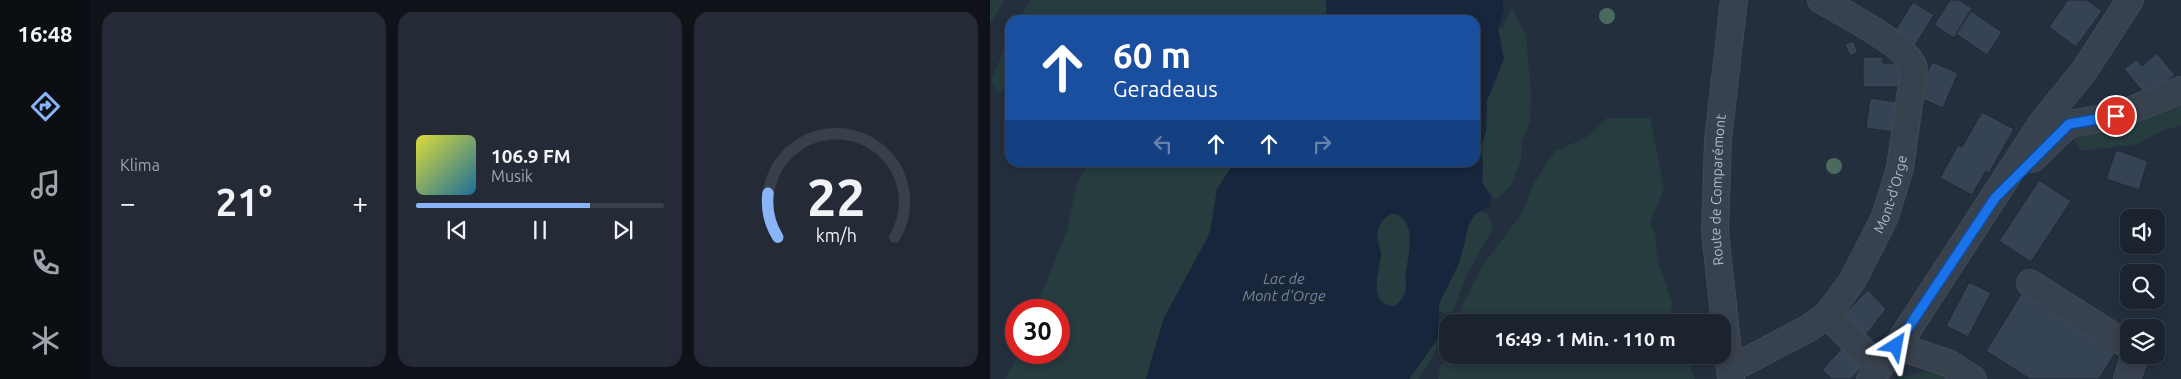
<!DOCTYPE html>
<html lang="de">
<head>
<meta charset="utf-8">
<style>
	:root { --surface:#1b232e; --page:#242b36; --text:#f1f3f6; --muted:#a0a4aa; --line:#39404a; --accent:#8ab4f8 }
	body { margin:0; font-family:Ubuntu,sans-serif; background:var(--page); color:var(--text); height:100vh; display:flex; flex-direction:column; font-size:19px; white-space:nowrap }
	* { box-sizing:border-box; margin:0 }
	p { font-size:16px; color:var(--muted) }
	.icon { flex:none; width:28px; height:28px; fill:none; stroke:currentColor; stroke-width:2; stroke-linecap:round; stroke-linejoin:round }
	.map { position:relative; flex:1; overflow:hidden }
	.details { display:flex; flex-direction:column; gap:12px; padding:12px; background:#0f1319; width:900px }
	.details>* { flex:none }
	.banner { position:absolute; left:15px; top:15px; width:475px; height:152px; border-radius:15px; box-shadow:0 2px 8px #0003,0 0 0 1px var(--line); background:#1a4fa0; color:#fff; overflow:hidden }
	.buttons { position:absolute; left:1130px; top:209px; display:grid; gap:10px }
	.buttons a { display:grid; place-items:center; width:45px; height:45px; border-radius:10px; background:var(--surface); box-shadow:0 2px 8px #0003,0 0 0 1px var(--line); font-size:25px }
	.speed { position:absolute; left:15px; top:299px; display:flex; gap:10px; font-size:25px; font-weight:700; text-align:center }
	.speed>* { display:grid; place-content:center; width:65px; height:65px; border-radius:50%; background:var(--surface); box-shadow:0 2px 8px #0003,0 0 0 1px var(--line); line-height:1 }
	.speed .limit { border:8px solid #d22; background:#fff; color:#111 }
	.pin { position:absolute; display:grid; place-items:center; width:42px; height:42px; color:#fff; margin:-21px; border:2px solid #fff; border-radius:50%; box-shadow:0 1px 5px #0007 }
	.me { position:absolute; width:55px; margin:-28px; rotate:34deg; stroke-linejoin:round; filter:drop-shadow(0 0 4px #0008) }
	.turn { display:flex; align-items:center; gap:18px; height:105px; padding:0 25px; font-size:22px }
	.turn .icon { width:65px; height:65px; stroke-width:2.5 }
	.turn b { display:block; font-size:35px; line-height:42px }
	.lanes { display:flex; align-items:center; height:48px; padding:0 25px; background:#0003; justify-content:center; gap:25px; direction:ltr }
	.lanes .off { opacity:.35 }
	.big { font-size:38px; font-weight:700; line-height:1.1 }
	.details .card { flex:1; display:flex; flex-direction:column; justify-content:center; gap:8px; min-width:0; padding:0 18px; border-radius:15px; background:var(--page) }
	.details .dial { align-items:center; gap:0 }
	.dial svg { height:130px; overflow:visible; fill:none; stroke:var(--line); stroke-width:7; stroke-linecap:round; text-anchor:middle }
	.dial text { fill:var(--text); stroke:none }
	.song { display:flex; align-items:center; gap:15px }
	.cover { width:60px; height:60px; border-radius:8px; background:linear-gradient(135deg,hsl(60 70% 55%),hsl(200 70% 35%)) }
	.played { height:5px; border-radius:2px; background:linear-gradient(90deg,var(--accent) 70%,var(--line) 70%) }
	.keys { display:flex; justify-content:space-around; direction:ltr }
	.heat { display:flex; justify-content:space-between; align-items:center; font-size:28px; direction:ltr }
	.details .tiles { flex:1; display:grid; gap:12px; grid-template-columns:repeat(3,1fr) }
	.trip { position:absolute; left:449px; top:314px; width:292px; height:50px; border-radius:15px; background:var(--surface); box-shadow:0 2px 8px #0003,0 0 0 1px var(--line); font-weight:700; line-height:50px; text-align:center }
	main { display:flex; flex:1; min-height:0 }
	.dock { display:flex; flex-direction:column; width:90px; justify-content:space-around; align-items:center; background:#0b0e12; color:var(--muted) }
	.dock .icon { width:35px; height:35px }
	.dock .on { color:var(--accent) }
	.dock b { font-size:22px; color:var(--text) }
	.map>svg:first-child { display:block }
	.green { fill:#263c3f }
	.water { fill:#17263c; fill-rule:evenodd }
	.building { fill:#364354; stroke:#1f2835 }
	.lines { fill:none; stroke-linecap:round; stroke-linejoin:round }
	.minor-casing { stroke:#414a57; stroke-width:28 }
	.minor { stroke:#38414e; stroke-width:26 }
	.tree { fill:#4b6a5d }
	.route-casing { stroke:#114b97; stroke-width:12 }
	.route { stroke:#1a73e8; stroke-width:9 }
	.labels { text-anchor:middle; stroke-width:5; stroke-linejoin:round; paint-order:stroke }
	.street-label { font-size:14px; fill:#b4bcc9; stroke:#1d2633 }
	.water-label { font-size:15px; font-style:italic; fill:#6d86a8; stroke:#1d2633 }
</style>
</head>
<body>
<main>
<nav class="dock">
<b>16:48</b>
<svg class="icon on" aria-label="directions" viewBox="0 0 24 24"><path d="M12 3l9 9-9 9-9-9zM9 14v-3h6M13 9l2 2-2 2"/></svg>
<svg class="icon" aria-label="music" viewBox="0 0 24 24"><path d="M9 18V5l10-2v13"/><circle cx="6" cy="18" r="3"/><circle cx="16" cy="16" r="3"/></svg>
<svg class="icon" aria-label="phone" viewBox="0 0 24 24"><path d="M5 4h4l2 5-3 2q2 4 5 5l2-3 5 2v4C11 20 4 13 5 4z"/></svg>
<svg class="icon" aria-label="climate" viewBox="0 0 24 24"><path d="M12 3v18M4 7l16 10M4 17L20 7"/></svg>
</nav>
<section class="details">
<div class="tiles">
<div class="card"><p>Klima</p>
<div class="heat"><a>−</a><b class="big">21°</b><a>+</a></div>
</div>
<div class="card">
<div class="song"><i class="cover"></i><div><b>106.9 FM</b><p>Musik</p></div></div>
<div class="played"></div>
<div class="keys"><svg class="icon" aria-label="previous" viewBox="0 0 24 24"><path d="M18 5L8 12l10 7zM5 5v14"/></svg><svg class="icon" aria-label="pause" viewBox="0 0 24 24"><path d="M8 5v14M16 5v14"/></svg><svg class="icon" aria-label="next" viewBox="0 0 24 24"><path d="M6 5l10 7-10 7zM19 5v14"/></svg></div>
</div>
<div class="card dial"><svg viewBox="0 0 100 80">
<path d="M14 69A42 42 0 1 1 86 69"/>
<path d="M14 69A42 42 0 0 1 8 42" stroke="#8ab4f8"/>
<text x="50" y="56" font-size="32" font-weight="700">22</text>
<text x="50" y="72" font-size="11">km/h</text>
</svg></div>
</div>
</section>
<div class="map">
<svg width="1191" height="379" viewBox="0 0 1191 379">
	<rect width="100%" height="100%" fill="#242f3e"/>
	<!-- green -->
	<g class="green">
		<polygon points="0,0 15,0 0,23"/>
		<polygon points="41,0 336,0 337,20 28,20"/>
		<polygon points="523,9 536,36 541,92 540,121 532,141 531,160 522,184 508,198 504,198 492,183 493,165 491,146 496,131 497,100 507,78 511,44 508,29 514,26 520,10"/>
		<polygon points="20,32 20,85 7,93 2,80"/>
		<polygon points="1191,92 1191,125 1172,131 1148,144 1091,151 1083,137"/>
		<polygon points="617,118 660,118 674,189 660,222 665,235 668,261 682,303 680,322 467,322 471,308 491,268 533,212 543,184 565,151 596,138"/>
		<polygon points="98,163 244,163 227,189 220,233 174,318 156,379 15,379 29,353 69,352 69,310 45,310 77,231 86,186"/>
		<polygon points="491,211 497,214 503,228 477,275 463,311 455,314 449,311 449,304 475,244 478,226 485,214"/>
		<path d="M 403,213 C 429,219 418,255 416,273 C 415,280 417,287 415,293 C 413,298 409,302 405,306 C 376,306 390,270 390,252 C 391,242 384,235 391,223 C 393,218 398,215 403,213 Z"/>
		<polygon points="449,337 451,342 429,379 419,379"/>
		<polygon points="458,355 695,355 705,379 448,379 451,365"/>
		<polygon points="952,368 965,379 906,379"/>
	</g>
	<!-- water -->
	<path class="water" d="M 336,0 L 512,0 L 514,10 L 508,29 L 514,59 L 497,100 L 496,131 L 491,146 L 493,165 L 492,183 L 501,197 L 499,207 L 485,214 L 478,226 L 470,261 L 449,304 L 449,337 L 419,379 L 156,379 L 174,318 L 220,233 L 227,189 L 244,163 L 485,162 L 485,20 L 337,20 ZM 402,213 C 429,219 418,255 416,273 C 415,280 417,287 415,293 C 413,298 409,302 406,306 C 376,307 389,273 391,256 C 392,250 388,247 387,242 C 385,230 392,218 402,213 Z"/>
	<!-- building -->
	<g class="building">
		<polygon points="960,0 969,0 982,8 964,38 944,25"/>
		<polygon points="1078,0 1097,0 1112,11 1086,47 1059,27"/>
		<polygon points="923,2 944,15 922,50 901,37"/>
		<polygon points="981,11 1012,32 997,55 966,34"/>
		<polygon points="863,41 868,52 860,56 855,44"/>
		<polygon points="1167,53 1185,75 1157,97 1134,69 1147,59 1152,66"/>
		<polygon points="873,57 893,57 893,63 913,63 912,87 873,87"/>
		<polygon points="942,62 968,73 953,108 926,96"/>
		<polygon points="880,98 914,103 909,133 876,128"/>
		<polygon points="992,112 1024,129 999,173 996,171 982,195 950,178 968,145 972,147"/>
		<polygon points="1126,150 1158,161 1149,190 1116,179"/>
		<polygon points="1049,180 1081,201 1041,262 1009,241"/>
		<polygon points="979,282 1001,293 978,337 956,326"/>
		<polygon points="878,290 896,309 871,342 849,319"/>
		<polygon points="1033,291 1127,350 1109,379 1040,379 996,351"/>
		<polygon points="727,313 728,322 706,322 705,315"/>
		<polygon points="852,348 872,367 861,379 842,379 832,370"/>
		<polygon points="709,355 731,355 731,358 709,360"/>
	</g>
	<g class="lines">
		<defs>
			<g id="minor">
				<polyline points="1042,159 1079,124 1126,116 1191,90"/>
				<polyline points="1040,283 1139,346"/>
				<polyline points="837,315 889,367"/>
				<polyline points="907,346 958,363 983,379"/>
				<path id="s1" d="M 741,369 L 819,328 L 837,315 L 863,280 L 895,217 L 910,168 L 924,69 C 921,47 851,12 831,0"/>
				<path id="s2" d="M 741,379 L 725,232 L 728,140 L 744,0"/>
				<polyline points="880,379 907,346 1052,123 1094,71 1140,0"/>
				<polyline points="1137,379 1145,355"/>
			</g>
		</defs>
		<!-- minor casing -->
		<use href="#minor" class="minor-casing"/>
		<!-- minor -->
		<use href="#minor" class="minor"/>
	</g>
	<!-- trees -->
	<g class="tree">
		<circle cx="617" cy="16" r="8"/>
		<circle cx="844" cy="166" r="8"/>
	</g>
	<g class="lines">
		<defs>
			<polyline id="route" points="906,346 1005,198 1079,124 1126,116"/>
		</defs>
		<!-- route casing -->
		<use href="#route" class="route-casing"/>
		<!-- route -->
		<use href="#route" class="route"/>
	</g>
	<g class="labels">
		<!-- street labels -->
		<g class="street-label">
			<text dy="5" stroke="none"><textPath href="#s2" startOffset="190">Route de Comparémont</textPath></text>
			<text dy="5" stroke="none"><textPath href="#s1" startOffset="248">Mont-d'Orge</textPath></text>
		</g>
		<!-- water labels -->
		<g class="water-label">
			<text x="294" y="284">Lac de<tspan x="294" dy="17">Mont d'Orge</tspan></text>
		</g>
	</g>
</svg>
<div class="buttons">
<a><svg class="icon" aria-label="sound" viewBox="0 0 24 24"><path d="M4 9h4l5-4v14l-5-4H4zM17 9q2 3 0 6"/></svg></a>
<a><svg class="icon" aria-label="search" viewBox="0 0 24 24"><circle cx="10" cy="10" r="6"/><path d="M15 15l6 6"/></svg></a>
<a><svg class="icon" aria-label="layers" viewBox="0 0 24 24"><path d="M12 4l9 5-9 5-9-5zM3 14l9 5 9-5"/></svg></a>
</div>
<div class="speed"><div class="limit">30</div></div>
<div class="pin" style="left:1126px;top:116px;background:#d93025"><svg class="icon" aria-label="arrive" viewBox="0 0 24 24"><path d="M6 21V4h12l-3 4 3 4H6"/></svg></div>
<svg class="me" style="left:906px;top:346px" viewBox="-20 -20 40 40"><path d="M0-17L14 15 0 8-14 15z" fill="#1a73e8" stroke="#fff" stroke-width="4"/></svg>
<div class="trip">16:49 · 1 Min. · 110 m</div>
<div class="banner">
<div class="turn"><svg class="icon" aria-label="ahead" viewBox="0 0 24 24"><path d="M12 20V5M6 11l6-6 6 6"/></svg><div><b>60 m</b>Geradeaus</div></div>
<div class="lanes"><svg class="icon off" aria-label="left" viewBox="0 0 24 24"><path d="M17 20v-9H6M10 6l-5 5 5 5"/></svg><svg class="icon" aria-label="ahead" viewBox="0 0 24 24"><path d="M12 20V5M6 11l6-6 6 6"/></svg><svg class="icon" aria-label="ahead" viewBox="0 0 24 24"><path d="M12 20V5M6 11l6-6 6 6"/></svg><svg class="icon off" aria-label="right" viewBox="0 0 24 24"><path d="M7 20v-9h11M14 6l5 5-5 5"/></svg></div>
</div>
</div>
</main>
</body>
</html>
